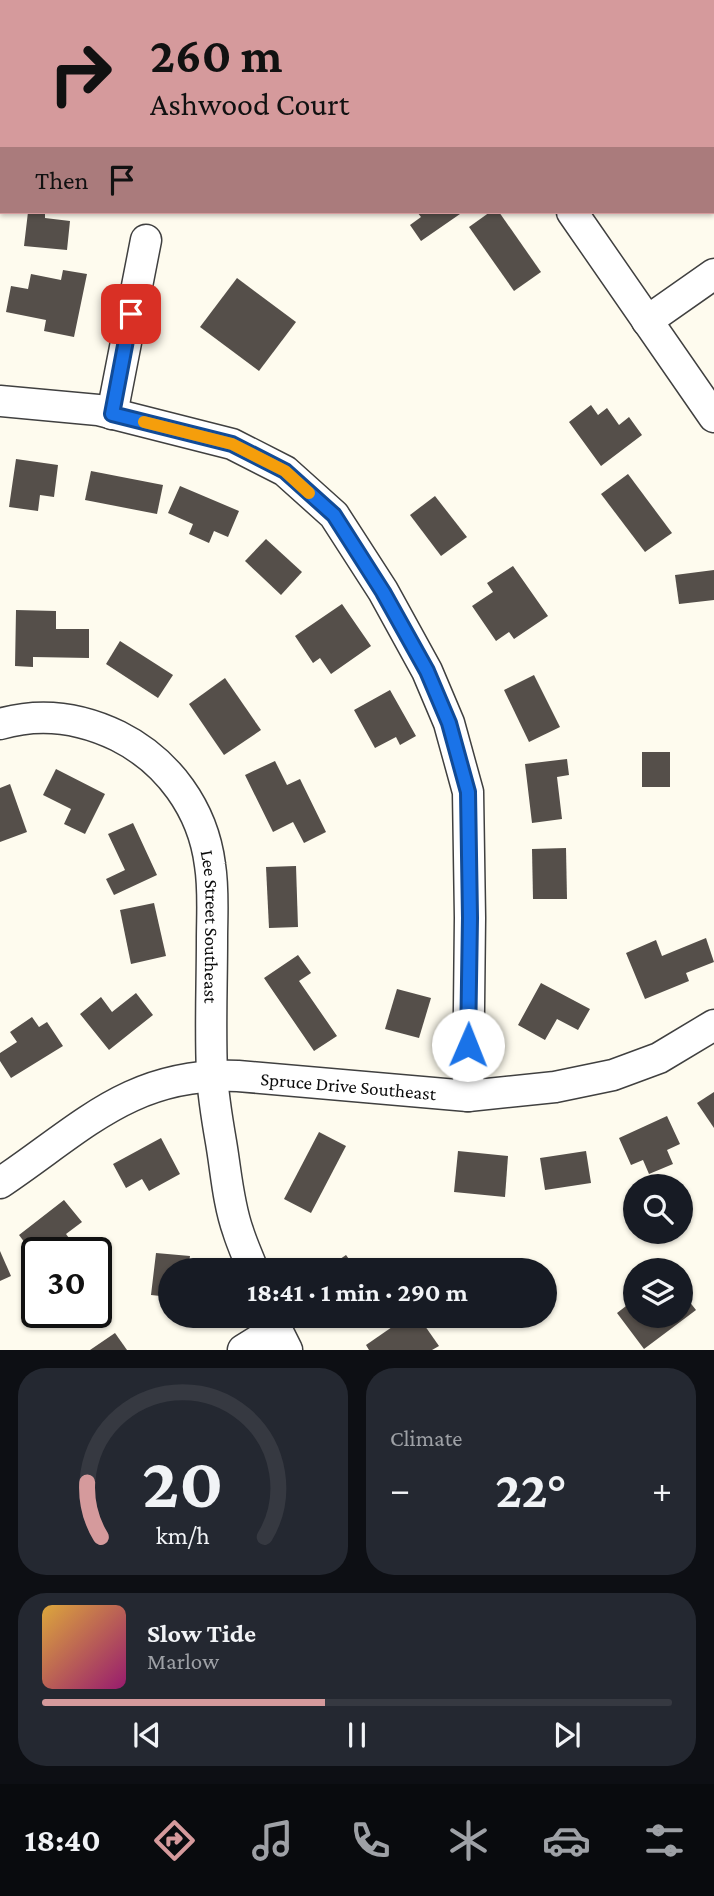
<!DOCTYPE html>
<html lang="en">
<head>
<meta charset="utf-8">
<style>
	:root { --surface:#171b24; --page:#242831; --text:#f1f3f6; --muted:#9ea1a6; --line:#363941; --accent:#d59a9c }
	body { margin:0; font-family:"Crimson Pro",serif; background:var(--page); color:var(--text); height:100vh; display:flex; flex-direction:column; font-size:26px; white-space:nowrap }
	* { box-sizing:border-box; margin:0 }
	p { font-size:23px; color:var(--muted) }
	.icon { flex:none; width:38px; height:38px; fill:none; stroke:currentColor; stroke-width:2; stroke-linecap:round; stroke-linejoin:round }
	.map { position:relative; height:1350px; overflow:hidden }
	.panel { display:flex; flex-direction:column; gap:18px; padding:18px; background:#0d0f14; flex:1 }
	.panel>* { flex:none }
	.banner { position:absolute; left:0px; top:0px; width:714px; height:214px; box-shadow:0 2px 5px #0004; background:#d59a9c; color:#111; overflow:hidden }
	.tools { position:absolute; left:623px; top:1174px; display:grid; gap:14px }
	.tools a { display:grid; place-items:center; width:70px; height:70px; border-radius:50%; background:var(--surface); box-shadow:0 2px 5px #0004; font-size:35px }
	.speed { position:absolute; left:21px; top:1237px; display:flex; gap:14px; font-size:35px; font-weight:700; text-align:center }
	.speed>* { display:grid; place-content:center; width:91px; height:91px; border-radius:50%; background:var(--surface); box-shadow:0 2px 5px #0004; line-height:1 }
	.speed .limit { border:4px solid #111; border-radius:10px; background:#fff; color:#111 }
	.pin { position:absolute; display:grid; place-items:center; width:60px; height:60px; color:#fff; margin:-30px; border-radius:14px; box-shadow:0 4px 10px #0006 }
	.me { position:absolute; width:77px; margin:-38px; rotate:1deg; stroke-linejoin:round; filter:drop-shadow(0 0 5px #0008) }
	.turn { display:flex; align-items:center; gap:24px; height:147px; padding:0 35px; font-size:32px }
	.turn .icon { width:91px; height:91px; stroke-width:2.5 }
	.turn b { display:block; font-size:49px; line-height:60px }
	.then { display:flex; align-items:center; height:66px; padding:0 35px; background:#0003; gap:14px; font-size:26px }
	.big { font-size:52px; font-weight:700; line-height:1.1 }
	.panel .widget { flex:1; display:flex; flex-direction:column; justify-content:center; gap:10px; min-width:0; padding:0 24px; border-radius:28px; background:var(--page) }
	.panel .dial { align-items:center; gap:0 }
	.dial svg { height:182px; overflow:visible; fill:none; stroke:var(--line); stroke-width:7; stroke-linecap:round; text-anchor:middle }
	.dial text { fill:var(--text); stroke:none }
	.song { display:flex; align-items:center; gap:21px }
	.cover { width:84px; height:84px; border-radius:10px; background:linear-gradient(135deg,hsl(40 70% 55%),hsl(320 70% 35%)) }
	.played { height:7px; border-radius:4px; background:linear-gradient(90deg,var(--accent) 45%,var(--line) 45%) }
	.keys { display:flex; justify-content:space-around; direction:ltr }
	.heat { display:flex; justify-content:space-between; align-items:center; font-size:38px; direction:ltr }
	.panel .tiles { flex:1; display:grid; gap:18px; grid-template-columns:1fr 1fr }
	.widget:last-child { grid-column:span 2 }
	.trip { position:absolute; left:158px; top:1258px; width:399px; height:70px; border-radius:35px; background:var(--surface); box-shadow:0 2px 5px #0004; font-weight:700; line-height:70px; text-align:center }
	.menu { display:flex; height:112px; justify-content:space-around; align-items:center; background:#090b0e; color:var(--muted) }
	.menu .icon { width:49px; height:49px }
	.menu .selected { color:var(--accent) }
	.menu b { font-size:32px; color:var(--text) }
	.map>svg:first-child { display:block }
	.building { fill:#554f4a }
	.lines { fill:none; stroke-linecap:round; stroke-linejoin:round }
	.minor-casing { stroke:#404040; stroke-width:33 }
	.minor { stroke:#fff; stroke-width:30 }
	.route-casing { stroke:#114b97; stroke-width:18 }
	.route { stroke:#1a73e8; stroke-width:12 }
	.slow { stroke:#f59e0b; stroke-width:12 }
	.labels { text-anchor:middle; stroke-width:7; stroke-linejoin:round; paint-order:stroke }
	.street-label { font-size:19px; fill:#0d0d0d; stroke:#fff }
</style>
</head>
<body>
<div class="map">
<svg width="714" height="1350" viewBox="0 0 714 1350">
	<rect width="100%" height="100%" fill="#fefbee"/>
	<!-- building -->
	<g class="building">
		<polygon points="28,212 45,212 45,218 70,221 67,250 24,246"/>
		<polygon points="417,212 458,212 460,214 421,241 410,225 421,217"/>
		<polygon points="490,212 499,212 541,272 514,291 469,227"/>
		<polygon points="63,270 87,274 74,337 44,331 46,320 6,312 11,286 28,289 31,274 61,280"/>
		<polygon points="237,278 296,322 259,371 200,327"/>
		<polygon points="591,405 598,415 607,408 619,425 629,417 642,435 601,466 569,422"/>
		<polygon points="16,459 58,465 54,497 40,495 38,511 9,507"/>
		<polygon points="91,471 163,485 157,514 85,500"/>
		<polygon points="628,474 672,533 645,552 601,494"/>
		<polygon points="180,486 239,511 228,537 214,531 209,543 189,534 193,524 168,513"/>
		<polygon points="435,496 467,537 441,556 410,515"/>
		<polygon points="266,539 302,572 281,595 245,561"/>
		<polygon points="513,566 548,616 514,639 509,632 496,641 472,606 493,592 487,583"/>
		<polygon points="714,570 714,600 679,604 675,575"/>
		<polygon points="342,604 371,646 331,674 320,658 313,663 295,636"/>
		<polygon points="16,610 56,611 56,629 89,629 89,658 33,657 33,667 15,666"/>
		<polygon points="120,641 173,675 158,698 106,664"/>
		<polygon points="534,675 560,727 529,742 504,690"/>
		<polygon points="225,678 261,730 224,755 189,704"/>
		<polygon points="390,690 416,736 400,745 396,737 375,748 354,710"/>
		<rect x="642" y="752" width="28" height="35"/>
		<polygon points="567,759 569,775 557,777 562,819 532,823 525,764"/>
		<polygon points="275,761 287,785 300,779 326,832 304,843 293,822 273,832 245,775"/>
		<polygon points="56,769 105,794 85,834 64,824 71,809 43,795"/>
		<polygon points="10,784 27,832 0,842 0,788"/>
		<polygon points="133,823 157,875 114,895 106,879 125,870 108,834"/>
		<polygon points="566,848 567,899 533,899 532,849"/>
		<polygon points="296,866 298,927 269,928 266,867"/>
		<polygon points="154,903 166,956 131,964 120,910"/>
		<polygon points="706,938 714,962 686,973 689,981 645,999 626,953 656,940 662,956"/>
		<polygon points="298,955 311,973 299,981 337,1036 314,1051 264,978"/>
		<polygon points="541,983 590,1009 578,1030 557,1019 545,1040 518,1025"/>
		<polygon points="397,989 431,998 419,1038 385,1029"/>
		<polygon points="136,993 153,1015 109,1050 80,1014 101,997 112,1012"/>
		<polygon points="32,1017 39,1027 47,1022 63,1046 11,1078 0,1061 0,1053 17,1042 10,1032"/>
		<polygon points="714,1092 714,1128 697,1103"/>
		<polygon points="667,1116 680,1144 667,1150 673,1164 649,1174 643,1160 631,1165 619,1138"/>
		<polygon points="319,1132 346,1146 311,1213 284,1199"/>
		<polygon points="161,1138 180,1174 149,1191 142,1179 126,1188 113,1164"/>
		<polygon points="458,1151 508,1156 505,1197 454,1192"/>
		<polygon points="586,1151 591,1183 545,1190 540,1158"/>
		<polygon points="64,1200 82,1222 66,1234 75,1246 66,1253 37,1253 37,1259 19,1235"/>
		<polygon points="0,1251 11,1276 0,1281"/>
		<polygon points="156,1253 190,1256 188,1270 170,1270 170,1297 151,1295"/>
		<polygon points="346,1255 357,1270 324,1270"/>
		<polygon points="681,1291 696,1310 644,1349 617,1313 630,1303 635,1309 635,1316 681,1316"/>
		<polygon points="408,1316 418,1316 439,1346 432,1350 369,1350 366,1345"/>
		<polygon points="115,1333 127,1350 90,1350"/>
	</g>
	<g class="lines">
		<defs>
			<g id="minor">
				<polyline points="572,212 714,417"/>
				<polyline points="647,321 714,274"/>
				<polyline points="0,401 98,410 232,444 285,471 334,515 383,591 427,671 449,723 468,792 470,918 468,1096"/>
				<polyline points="112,414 146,240"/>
				<path id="s1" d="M 0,724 C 41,712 81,718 118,736 C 168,761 203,809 210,865 C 214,890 212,915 212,940 C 212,984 210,1029 212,1073 C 213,1096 217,1119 221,1142 C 226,1171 228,1203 238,1231 C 242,1244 248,1257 253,1270"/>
				<path id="s2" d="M 0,1183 C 82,1128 131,1072 238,1076 L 468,1096 L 555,1087 L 613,1075 L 659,1058 L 714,1025"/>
				<polyline points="270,1316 287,1350"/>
				<polyline points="243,1350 275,1330"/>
			</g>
		</defs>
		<!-- minor casing -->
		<use href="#minor" class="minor-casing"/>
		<!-- minor -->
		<use href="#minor" class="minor"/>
	</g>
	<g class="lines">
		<defs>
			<polyline id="route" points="131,314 112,414 232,444 285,471 334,515 383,592 427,671 449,723 468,792 470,918 468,1045"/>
		</defs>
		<!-- route casing -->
		<use href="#route" class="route-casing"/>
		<!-- route -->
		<use href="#route" class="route"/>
		<!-- slow -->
		<polyline class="slow" points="144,422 232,444 285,471 309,493"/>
	</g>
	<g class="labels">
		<!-- street labels -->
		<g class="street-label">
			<text dy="7" stroke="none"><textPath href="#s1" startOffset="348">Lee Street Southeast</textPath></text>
			<text dy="7" stroke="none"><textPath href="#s2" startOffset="378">Spruce Drive Southeast</textPath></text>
		</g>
	</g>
</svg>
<div class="tools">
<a><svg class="icon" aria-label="search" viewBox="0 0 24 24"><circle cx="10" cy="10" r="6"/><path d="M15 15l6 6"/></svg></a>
<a><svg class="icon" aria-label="layers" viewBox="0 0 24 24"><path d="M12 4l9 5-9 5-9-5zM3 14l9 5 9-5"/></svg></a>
</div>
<div class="speed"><div class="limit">30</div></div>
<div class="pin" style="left:131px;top:314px;background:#d93025"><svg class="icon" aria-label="arrive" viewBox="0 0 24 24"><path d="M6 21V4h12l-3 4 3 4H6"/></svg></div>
<svg class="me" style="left:468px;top:1045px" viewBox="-20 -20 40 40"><circle r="19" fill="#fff"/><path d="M0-13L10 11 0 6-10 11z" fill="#1a73e8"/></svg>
<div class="trip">18:41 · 1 min · 290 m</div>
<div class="banner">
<div class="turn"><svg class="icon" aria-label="right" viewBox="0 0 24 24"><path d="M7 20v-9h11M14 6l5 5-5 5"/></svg><div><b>260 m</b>Ashwood Court</div></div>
<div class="then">Then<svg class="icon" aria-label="arrive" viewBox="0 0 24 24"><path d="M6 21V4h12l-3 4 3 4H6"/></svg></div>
</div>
</div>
<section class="panel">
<div class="tiles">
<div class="widget dial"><svg viewBox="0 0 100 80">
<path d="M14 69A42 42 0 1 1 86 69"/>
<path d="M14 69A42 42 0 0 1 8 45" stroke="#d59a9c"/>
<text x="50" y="56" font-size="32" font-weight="700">20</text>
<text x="50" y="72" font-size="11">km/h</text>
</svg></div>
<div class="widget"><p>Climate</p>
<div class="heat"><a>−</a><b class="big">22°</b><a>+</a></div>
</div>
<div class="widget">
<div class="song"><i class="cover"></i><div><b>Slow Tide</b><p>Marlow</p></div></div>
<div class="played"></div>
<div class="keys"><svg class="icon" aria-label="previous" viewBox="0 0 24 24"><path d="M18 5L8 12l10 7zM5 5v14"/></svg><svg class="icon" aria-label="pause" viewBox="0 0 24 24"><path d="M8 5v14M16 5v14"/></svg><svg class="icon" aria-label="next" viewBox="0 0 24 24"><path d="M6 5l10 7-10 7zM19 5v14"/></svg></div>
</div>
</div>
</section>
<nav class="menu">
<b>18:40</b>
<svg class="icon selected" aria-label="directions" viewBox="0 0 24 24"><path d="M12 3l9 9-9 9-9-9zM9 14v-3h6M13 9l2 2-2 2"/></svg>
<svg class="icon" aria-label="music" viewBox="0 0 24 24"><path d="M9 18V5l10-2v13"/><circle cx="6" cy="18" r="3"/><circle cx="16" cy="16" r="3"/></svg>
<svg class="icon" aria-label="phone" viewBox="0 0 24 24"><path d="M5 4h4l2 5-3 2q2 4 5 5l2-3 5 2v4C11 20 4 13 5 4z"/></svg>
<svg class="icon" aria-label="climate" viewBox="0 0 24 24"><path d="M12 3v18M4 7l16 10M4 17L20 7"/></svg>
<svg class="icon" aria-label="car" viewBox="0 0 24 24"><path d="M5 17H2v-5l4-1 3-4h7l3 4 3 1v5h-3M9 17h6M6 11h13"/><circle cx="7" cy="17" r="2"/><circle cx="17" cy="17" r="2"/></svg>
<svg class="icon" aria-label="filters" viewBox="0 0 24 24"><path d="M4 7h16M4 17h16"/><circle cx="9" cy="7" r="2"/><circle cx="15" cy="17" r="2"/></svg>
</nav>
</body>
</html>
